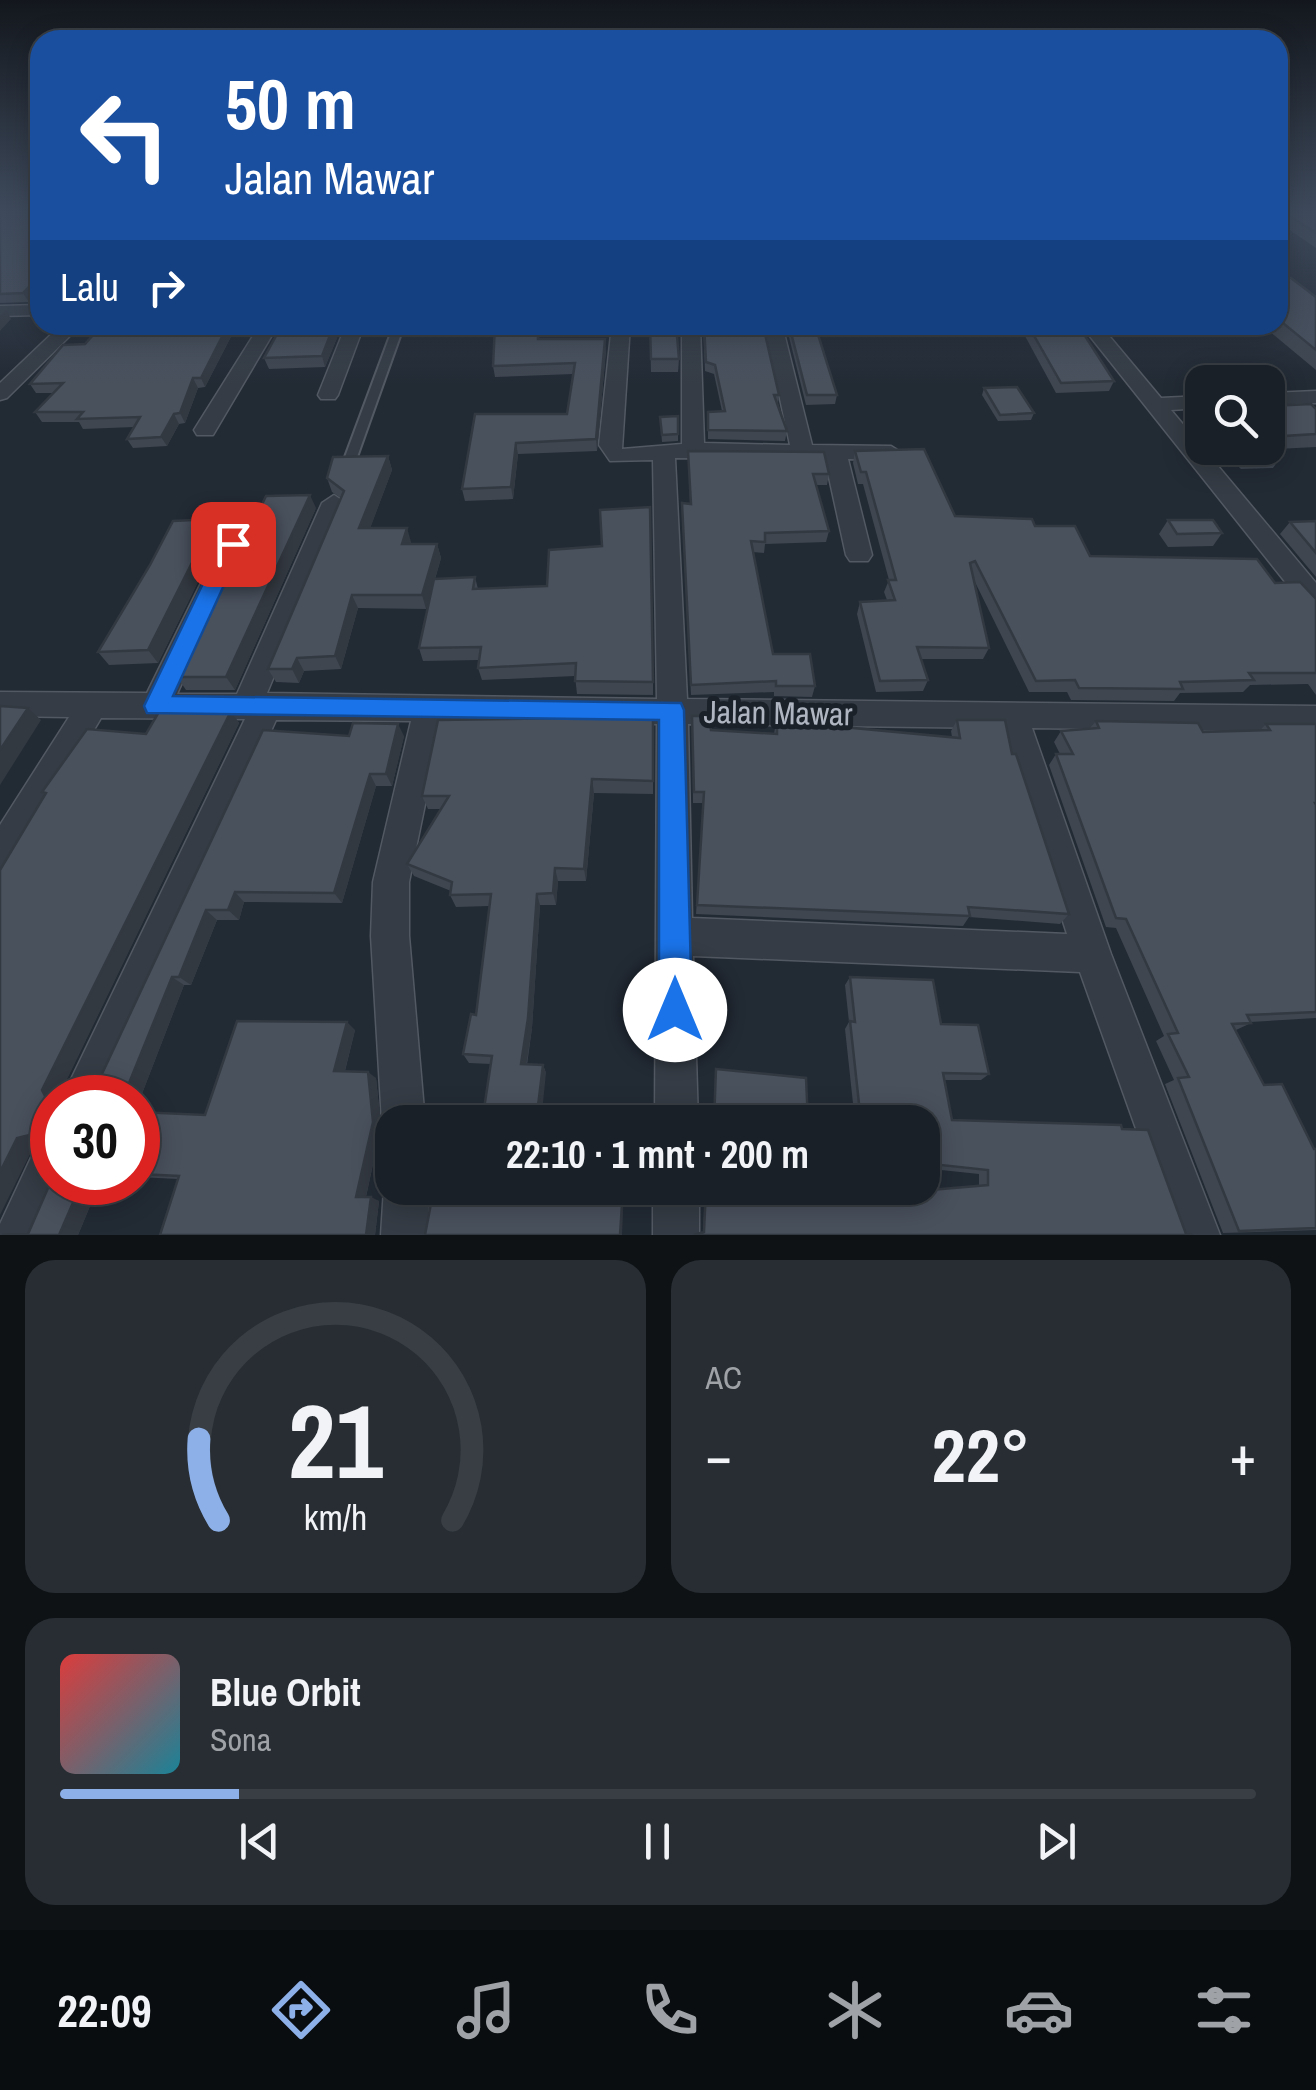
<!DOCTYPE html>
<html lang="id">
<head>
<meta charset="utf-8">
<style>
	:root { --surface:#1a2027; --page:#272d33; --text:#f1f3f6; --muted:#9fa3a7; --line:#383e44; --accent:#8db0e9 }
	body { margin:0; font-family:"Archivo Narrow",sans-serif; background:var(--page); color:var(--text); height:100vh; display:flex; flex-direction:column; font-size:38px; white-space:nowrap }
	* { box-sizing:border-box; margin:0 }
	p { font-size:32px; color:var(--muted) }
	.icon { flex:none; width:55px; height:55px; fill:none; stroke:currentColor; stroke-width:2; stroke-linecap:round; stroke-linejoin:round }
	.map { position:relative; height:1235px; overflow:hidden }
	.details { display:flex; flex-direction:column; gap:25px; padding:25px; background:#0e1215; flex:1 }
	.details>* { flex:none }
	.top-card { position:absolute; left:30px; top:30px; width:1258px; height:305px; border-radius:30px; box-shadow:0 5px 25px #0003,0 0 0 2px var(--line); background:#1a4fa0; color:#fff; overflow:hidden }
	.buttons { position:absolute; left:1185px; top:365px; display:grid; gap:20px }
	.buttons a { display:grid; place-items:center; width:100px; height:100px; border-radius:20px; background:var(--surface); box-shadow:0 5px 25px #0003,0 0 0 2px var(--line); font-size:50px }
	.speed { position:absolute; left:30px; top:1075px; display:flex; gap:20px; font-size:50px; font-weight:700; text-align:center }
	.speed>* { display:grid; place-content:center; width:130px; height:130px; border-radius:50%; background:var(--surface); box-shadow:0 5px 25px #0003,0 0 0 2px var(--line); line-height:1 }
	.speed .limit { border:15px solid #d22; background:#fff; color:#111 }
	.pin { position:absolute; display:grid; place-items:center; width:85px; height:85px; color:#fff; margin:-42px; border-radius:20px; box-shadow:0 5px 15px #0006 }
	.me { position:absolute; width:110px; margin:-55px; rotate:0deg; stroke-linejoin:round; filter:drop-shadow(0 0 8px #0008) }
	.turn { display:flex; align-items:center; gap:35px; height:210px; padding:0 30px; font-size:45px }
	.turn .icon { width:130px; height:130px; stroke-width:2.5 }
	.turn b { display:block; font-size:70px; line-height:85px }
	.then { display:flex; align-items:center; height:95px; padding:0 30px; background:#0003; gap:20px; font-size:38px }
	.big { font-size:75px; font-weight:800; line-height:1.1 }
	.details .widget { flex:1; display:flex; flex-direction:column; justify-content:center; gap:15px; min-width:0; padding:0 35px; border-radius:30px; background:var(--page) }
	.details .dial { align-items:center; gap:0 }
	.dial svg { height:260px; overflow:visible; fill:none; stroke:var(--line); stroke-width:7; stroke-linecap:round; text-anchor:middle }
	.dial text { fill:var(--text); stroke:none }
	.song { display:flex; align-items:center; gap:30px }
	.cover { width:120px; height:120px; border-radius:15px; background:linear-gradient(135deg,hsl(0 70% 55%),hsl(190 70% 35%)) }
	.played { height:10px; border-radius:5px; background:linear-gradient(90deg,var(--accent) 15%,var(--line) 15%) }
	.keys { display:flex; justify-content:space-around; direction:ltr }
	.heat { display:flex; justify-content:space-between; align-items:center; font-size:55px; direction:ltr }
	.details .tiles { flex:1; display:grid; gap:25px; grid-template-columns:1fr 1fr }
	.widget:last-child { grid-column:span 2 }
	.trip { position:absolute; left:375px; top:1105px; width:565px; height:100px; border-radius:30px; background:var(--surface); box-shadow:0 5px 25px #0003,0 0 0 2px var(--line); font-weight:800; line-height:100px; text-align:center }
	.tab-bar { display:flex; height:160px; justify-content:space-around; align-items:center; background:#0a0d10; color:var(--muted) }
	.tab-bar .icon { width:70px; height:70px }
	.tab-bar .current { color:var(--accent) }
	.tab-bar b { font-size:45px; color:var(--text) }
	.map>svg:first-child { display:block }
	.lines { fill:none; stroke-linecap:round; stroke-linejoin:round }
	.lane-casing { stroke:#535962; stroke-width:4 }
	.street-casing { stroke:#535962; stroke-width:3 }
	.lane { fill:#353c45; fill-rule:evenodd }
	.street { fill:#353c45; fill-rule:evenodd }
	.wall { fill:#3f4650 }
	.shaded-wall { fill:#333941 }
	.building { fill:#49515d; stroke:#333941; stroke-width:2.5 }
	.route { fill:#1a73e8; stroke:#114b97; stroke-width:2.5 }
	.labels { text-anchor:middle; stroke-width:10; stroke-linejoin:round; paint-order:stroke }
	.street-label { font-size:32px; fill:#b0b6c1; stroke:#1b2129 }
</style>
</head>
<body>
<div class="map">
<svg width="1316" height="1235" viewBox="0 0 1316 1235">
	<rect width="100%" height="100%" fill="#222a34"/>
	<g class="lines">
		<defs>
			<polygon id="lane" points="394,325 404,325 357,457 355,459 347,459 345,457"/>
			<g id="street">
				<polygon points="40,305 40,315 0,316 0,306"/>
				<polygon points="61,325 81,325 7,398 0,400 0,383"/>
				<polygon points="260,325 278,325 213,435 197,435 194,430"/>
				<polygon points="346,325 364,325 338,395 335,399 321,399 318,395"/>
				<path d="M 612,325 L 630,325 L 622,449 L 682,444 L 682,325 L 700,325 L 704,443 L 790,445 L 764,325 L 782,325 L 812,445 L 891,446 L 902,453 L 891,460 L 848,459 L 872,555 L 868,561 L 850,561 L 846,555 L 825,459 L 675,458 L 687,699 L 1316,706 L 1316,732 L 1032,728 L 1111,954 L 1220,1235 L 1174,1235 L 1080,972 L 693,956 L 698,1122 L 655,1122 L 657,724 L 442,722 L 409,882 L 409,936 L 425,1122 L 392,1122 L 392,1139 L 382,1122 L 371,936 L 373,882 L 411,721 L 276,720 L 105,1098 L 62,1098 L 245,719 L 101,718 L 12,868 L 0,873 L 0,825 L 69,717 L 0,716 L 0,692 L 147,693 L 236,512 L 248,504 L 260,512 L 177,694 L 237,694 L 322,503 L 334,495 L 346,503 L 267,693 L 657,699 L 653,460 L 610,461 L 599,445 ZM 688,724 L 1001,728 L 1067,934 L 692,918 Z"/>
				<polygon points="1081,325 1100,325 1161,398 1202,396 1202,408 1171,410 1316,583 1316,611 1306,608"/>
				<polygon points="1316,391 1316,403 1268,405 1268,393"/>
				<polygon points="52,1141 52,1182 66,1182 43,1235 0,1235 0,1224 36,1147"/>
				<polygon points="392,1171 392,1188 430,1188 427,1235 381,1235 384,1188"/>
				<rect x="653" y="1188" width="46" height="47"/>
			</g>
		</defs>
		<!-- lane casing -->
		<use href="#lane" class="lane-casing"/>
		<!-- street casing -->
		<use href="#street" class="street-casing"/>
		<!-- lane -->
		<use href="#lane" class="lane"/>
		<!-- street -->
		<use href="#street" class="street"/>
	</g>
	<!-- wall -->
	<g class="wall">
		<polygon points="0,212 40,212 40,290 29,302 0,303"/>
		<polygon points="1278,212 1316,212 1316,248 1278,222"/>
		<polygon points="1278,278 1316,297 1316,370 1262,325 1278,325"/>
		<polygon points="237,325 205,387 198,388 185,423 179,424 167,446 133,448 127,439 134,427 83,429 79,422 42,422 35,412 53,393 36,393 30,384 85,344"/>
		<polygon points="282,325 336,325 339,333 325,367 269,369 264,358"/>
		<polygon points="650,325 679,359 678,372 651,372"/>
		<polygon points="703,325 763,325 779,395 778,404 787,431 785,441 708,439 708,412 722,411 714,374 705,371"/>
		<polygon points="786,325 815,325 837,395 835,404 806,405"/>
		<polygon points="1019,325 1078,325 1114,381 1109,391 1056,393"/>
		<polygon points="539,339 606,350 597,451 518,454 513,499 465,501 462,489 475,414 567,414 573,374 495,377 493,366"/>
		<polygon points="984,388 1034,413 1031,420 998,421 982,395"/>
		<polygon points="1199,400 1202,400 1202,432 1192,422 1195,418 1191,414"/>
		<polygon points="1268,406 1316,409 1316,447 1277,449 1282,455 1273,468 1241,469 1219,448 1268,448"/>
		<polygon points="678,416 678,441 662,442 660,417"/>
		<polygon points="688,451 829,474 827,485 816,485 829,531 826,542 765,544 764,553 753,552 773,654 815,686 812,697 774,696 774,692 691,695 682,515 682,503 690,504"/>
		<polygon points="855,451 955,516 1035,526 1090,556 1275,583 1316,599 1316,695 1308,684 1250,685 1243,692 1180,693 1174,701 1071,700 1067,692 1029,692 974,580 989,648 983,659 921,659 928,680 923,691 876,692 857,614 860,602 887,600 884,592 889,580 863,484 858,484 853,463"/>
		<polygon points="388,456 392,470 370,528 411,542 410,544 437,544 441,558 435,579 475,577 478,589 653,682 653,695 577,694 575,676 482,680 478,668 479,660 423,661 419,648 433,586 426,609 358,608 341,669 304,671 299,683 276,682 268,669 341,498 332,492 327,478"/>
		<polygon points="316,508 235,690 186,690 177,677"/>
		<polygon points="1168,520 1222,533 1213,546 1168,547 1159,534"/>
		<polygon points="1316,521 1316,577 1280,534 1290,522"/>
		<polygon points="222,533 158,663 109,665 98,652"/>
		<polygon points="231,711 239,723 59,1095 93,1093 263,730 349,736 404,736 392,786 376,786 342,903 244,902 239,920 217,920 191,985 184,985 138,1104 138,1098 52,1182 100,1182 78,1235 2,1235 28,1234 52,1179 52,1177 38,1174 37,1143 35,1144 45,795 42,792 146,734"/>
		<polygon points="653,714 653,794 594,793 586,881 558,881 556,905 540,905 532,1028 527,1065 543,1065 546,1073 491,1064 469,1063 463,1054 476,1015 489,906 456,907 450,895 451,891 414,876 407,864 441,809 428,809 422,796 573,718"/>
		<polygon points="692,716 711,730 774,734 777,717 822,725 952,737 951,731 957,720 1012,754 1069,914 1060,924 969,917 963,926 696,914 703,803 693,803"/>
		<polygon points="1096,721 1203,732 1260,730 1266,724 1316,724 1316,1018 1250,1022 1251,1023 1236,1030 1264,1085 1314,1149 1316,1149 1316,1230 1223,1233 1165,1084 1174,1080 1156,1041 1164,1036 1116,928 1106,927 1049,765 1056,754 1060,754 1054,742 1061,731 1090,728"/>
		<polygon points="850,977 941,1024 989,1074 981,1080 945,1080 952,1120 1122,1129 1186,1234 703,1233 705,1188 790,1188 790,1202 979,1186 979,1174 922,1168 922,1122 855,1122 845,1029 849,1022 845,985"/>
		<polygon points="355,1030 345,1071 376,1078 381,1127 366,1197 379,1201 375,1235 160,1235 178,1179 138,1177 138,1112 205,1115"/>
	</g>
	<!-- shaded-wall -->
	<g class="shaded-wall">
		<polygon points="40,275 40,290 29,302 23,293"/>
		<polygon points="6,310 11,319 0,331 0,316"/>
		<polygon points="228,325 237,325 205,387 201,378"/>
		<polygon points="334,325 336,325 339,333 325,367 322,356"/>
		<polygon points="605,339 606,350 597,451 596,439"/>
		<polygon points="193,378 198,388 185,423 180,413"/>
		<polygon points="174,414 179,424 167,446 161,437"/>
		<polygon points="516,443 518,454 513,499 511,487"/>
		<polygon points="388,456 392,470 365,542 359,528"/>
		<polygon points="310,495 316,508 235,690 226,677"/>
		<polygon points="214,519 222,533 158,663 148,650"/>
		<polygon points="407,528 411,542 406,558 402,544"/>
		<polygon points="437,544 441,558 426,609 422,595"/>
		<polygon points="352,595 358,608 341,669 335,656"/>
		<polygon points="297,658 304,671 299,683 292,669"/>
		<polygon points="28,708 41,720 0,785 0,750"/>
		<polygon points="231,711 239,723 59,1096 45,1096 42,1090"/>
		<polygon points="398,724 404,736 392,786 386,774"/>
		<polygon points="370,774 376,786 342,903 334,893"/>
		<polygon points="592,779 594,793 586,881 584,869"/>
		<polygon points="555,868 558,881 556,905 553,893"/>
		<polygon points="235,892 244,902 239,920 228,910"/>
		<polygon points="537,894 540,905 532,1028 525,1073 521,1064"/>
		<polygon points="206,910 217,920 191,985 179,977"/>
		<polygon points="172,977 184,985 138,1104 138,1098 123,1098"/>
		<polygon points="347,1022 355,1030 343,1078 334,1071"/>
		<polygon points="543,1065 546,1073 541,1122 536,1122"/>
		<polygon points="368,1072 376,1078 381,1127 365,1201 356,1197"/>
		<polygon points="37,1133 52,1138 35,1144 0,1215 0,1172 17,1138"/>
		<polygon points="82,1182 100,1182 78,1235 59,1235"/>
		<polygon points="623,1188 624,1188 622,1235 620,1235"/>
		<polygon points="371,1197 379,1201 375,1235 366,1235"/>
	</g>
	<!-- building -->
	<g class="building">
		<polygon points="0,212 40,212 40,275 23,293 0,294"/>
		<polygon points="1284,212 1316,212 1316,233"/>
		<polygon points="1278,278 1291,278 1316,297 1316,350 1278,319"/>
		<polygon points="102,325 228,325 201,378 193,378 180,413 174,414 161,437 127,439 140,417 77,419 83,412 35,412 63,383 30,384 63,345 85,344"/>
		<polygon points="282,325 334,325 322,356 264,358"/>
		<polygon points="495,325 538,325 538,339 605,339 596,439 516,443 511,487 462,489 475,414 567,414 575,363 493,366"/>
		<polygon points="650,325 676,325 679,359 651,359"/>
		<polygon points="704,325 763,325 779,395 774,395 787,431 708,430 708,412 725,411 715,365 706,362"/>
		<polygon points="789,325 815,325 837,395 807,395"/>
		<polygon points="1028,325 1078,325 1114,381 1061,383"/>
		<polygon points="1017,387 1034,413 1000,415 984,388"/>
		<polygon points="1311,404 1316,409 1316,434 1268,437 1268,406"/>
		<polygon points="678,416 678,434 662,435 660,417"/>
		<polygon points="1268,440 1282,455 1250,456 1241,448 1268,448"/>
		<polygon points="924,449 955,516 1032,519 1035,526 1075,526 1090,556 1257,559 1275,583 1300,582 1316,599 1316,673 1249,673 1254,680 1180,682 1183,689 1079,688 1075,680 1036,681 975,561 970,563 989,648 917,647 928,680 880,681 860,602 895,600 888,580 896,580 866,472 861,472 855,451"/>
		<polygon points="688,451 824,452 829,474 813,474 829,531 765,533 765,542 751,541 773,654 810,654 815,686 776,686 776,681 691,685 682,503 691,504"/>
		<polygon points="388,456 359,528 407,528 402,544 437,544 422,595 352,595 335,656 297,658 292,669 268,669 344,491 327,478 333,457"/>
		<polygon points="310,495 226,677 177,677 249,518 256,517 266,496"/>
		<polygon points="650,507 653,682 575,681 576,663 478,668 481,647 419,648 434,579 475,577 473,589 547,586 549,550 602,546 600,510"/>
		<polygon points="214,519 148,650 98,652 150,565 173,521"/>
		<polygon points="1168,520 1213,520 1222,533 1177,534"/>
		<polygon points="1316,521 1316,553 1290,522"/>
		<polygon points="0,706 28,708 0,750"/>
		<polygon points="160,710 231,711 42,1090 45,1096 93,1093 263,730 349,736 353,723 398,724 386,774 370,774 334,893 235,892 228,910 206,910 179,977 172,977 123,1098 52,1098 52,1182 82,1182 59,1235 2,1235 28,1234 52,1179 51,1175 38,1174 37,1133 17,1138 0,1172 0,870 46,793 42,792 87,729 146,734"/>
		<polygon points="573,713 653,714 653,781 592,779 584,869 555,868 553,893 537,894 528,1018 521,1064 543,1065 536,1122 482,1122 492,1056 463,1054 471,1014 476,1015 491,894 450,895 452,882 407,864 449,796 422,796 438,720 573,718"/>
		<polygon points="692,716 710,716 711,730 777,734 777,717 821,718 822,725 960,738 957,720 1005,720 1012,754 1016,754 1069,914 968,907 970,916 697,905 704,792 694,792"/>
		<polygon points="1096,721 1198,723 1203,732 1270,730 1266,724 1316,724 1316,803 1315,803 1316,805 1316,1012 1247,1015 1251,1023 1232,1024 1264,1085 1282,1084 1314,1149 1316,1149 1316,1228 1239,1231 1178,1078 1189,1077 1168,1034 1178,1033 1126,919 1116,918 1056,754 1073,754 1061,731 1099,728"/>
		<polygon points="850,977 933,980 941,1024 978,1025 989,1074 943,1073 952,1120 1121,1125 1122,1129 1148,1130 1186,1234 1193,1235 694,1235 704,1232 706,1188 790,1188 790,1202 988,1185 988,1170 922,1163 922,1122 861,1122 850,1021 855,1022"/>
		<polygon points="237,1021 347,1022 334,1071 368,1072 373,1122 356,1197 371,1197 366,1235 160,1235 179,1176 138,1174 138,1112 205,1115"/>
		<polygon points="716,1069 806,1078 808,1122 714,1122"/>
		<polygon points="434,1188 623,1188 620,1235 425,1235"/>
	</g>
	<!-- sky -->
	<linearGradient id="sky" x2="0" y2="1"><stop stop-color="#13171d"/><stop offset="0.55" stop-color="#3e4a5c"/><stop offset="1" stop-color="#3e4a5c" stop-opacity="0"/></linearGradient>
	<rect width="1316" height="385" fill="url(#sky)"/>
	<!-- route -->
	<polygon class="route" points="233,537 243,544 173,696 681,703 684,710 692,1010 687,1022 675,1027 664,1022 659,1010 659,720 147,713 144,706 222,544"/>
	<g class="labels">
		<!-- street labels -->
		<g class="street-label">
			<text transform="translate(778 713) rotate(1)" y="11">Jalan Mawar</text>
		</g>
	</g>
</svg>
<div class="buttons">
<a><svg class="icon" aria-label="search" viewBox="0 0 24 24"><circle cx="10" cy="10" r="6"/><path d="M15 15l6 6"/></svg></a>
</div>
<div class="speed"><div class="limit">30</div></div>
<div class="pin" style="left:233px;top:544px;background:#d93025"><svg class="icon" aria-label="arrive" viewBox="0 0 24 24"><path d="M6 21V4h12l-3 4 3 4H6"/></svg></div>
<svg class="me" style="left:675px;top:1010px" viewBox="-20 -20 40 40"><circle r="19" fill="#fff"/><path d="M0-13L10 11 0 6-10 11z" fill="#1a73e8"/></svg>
<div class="trip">22:10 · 1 mnt · 200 m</div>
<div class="top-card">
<div class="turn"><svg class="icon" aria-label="left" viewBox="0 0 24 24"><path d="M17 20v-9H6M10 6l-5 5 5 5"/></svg><div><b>50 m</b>Jalan Mawar</div></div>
<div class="then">Lalu<svg class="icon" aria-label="right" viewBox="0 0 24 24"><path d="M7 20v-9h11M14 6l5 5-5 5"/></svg></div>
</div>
</div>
<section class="details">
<div class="tiles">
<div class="widget dial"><svg viewBox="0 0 100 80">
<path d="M14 69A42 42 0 1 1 86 69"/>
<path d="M14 69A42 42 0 0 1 8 44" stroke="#8db0e9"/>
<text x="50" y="56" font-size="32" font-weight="700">21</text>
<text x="50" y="72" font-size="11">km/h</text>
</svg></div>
<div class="widget"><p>AC</p>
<div class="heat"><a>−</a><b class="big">22°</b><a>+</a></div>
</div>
<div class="widget">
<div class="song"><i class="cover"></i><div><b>Blue Orbit</b><p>Sona</p></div></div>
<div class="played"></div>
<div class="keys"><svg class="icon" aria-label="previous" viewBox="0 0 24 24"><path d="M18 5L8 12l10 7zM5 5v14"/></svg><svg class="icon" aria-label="pause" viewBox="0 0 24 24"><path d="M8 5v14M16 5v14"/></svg><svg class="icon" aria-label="next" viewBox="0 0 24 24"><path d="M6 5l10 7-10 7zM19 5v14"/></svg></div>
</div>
</div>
</section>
<nav class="tab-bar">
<b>22:09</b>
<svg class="icon current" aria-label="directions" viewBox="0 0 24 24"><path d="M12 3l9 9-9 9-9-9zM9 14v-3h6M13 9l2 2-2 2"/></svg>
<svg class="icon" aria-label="music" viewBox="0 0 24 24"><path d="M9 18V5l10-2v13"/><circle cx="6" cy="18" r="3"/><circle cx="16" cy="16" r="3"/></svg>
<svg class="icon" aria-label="phone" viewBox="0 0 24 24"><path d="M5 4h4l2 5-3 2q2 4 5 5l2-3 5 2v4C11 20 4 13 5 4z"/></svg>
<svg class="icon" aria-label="climate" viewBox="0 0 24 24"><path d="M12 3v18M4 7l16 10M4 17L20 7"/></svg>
<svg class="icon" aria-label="car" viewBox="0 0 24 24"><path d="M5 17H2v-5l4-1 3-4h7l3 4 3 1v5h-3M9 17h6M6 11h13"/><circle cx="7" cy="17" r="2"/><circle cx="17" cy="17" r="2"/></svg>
<svg class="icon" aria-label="filters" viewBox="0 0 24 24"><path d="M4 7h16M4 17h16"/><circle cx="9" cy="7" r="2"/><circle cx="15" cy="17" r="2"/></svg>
</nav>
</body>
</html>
